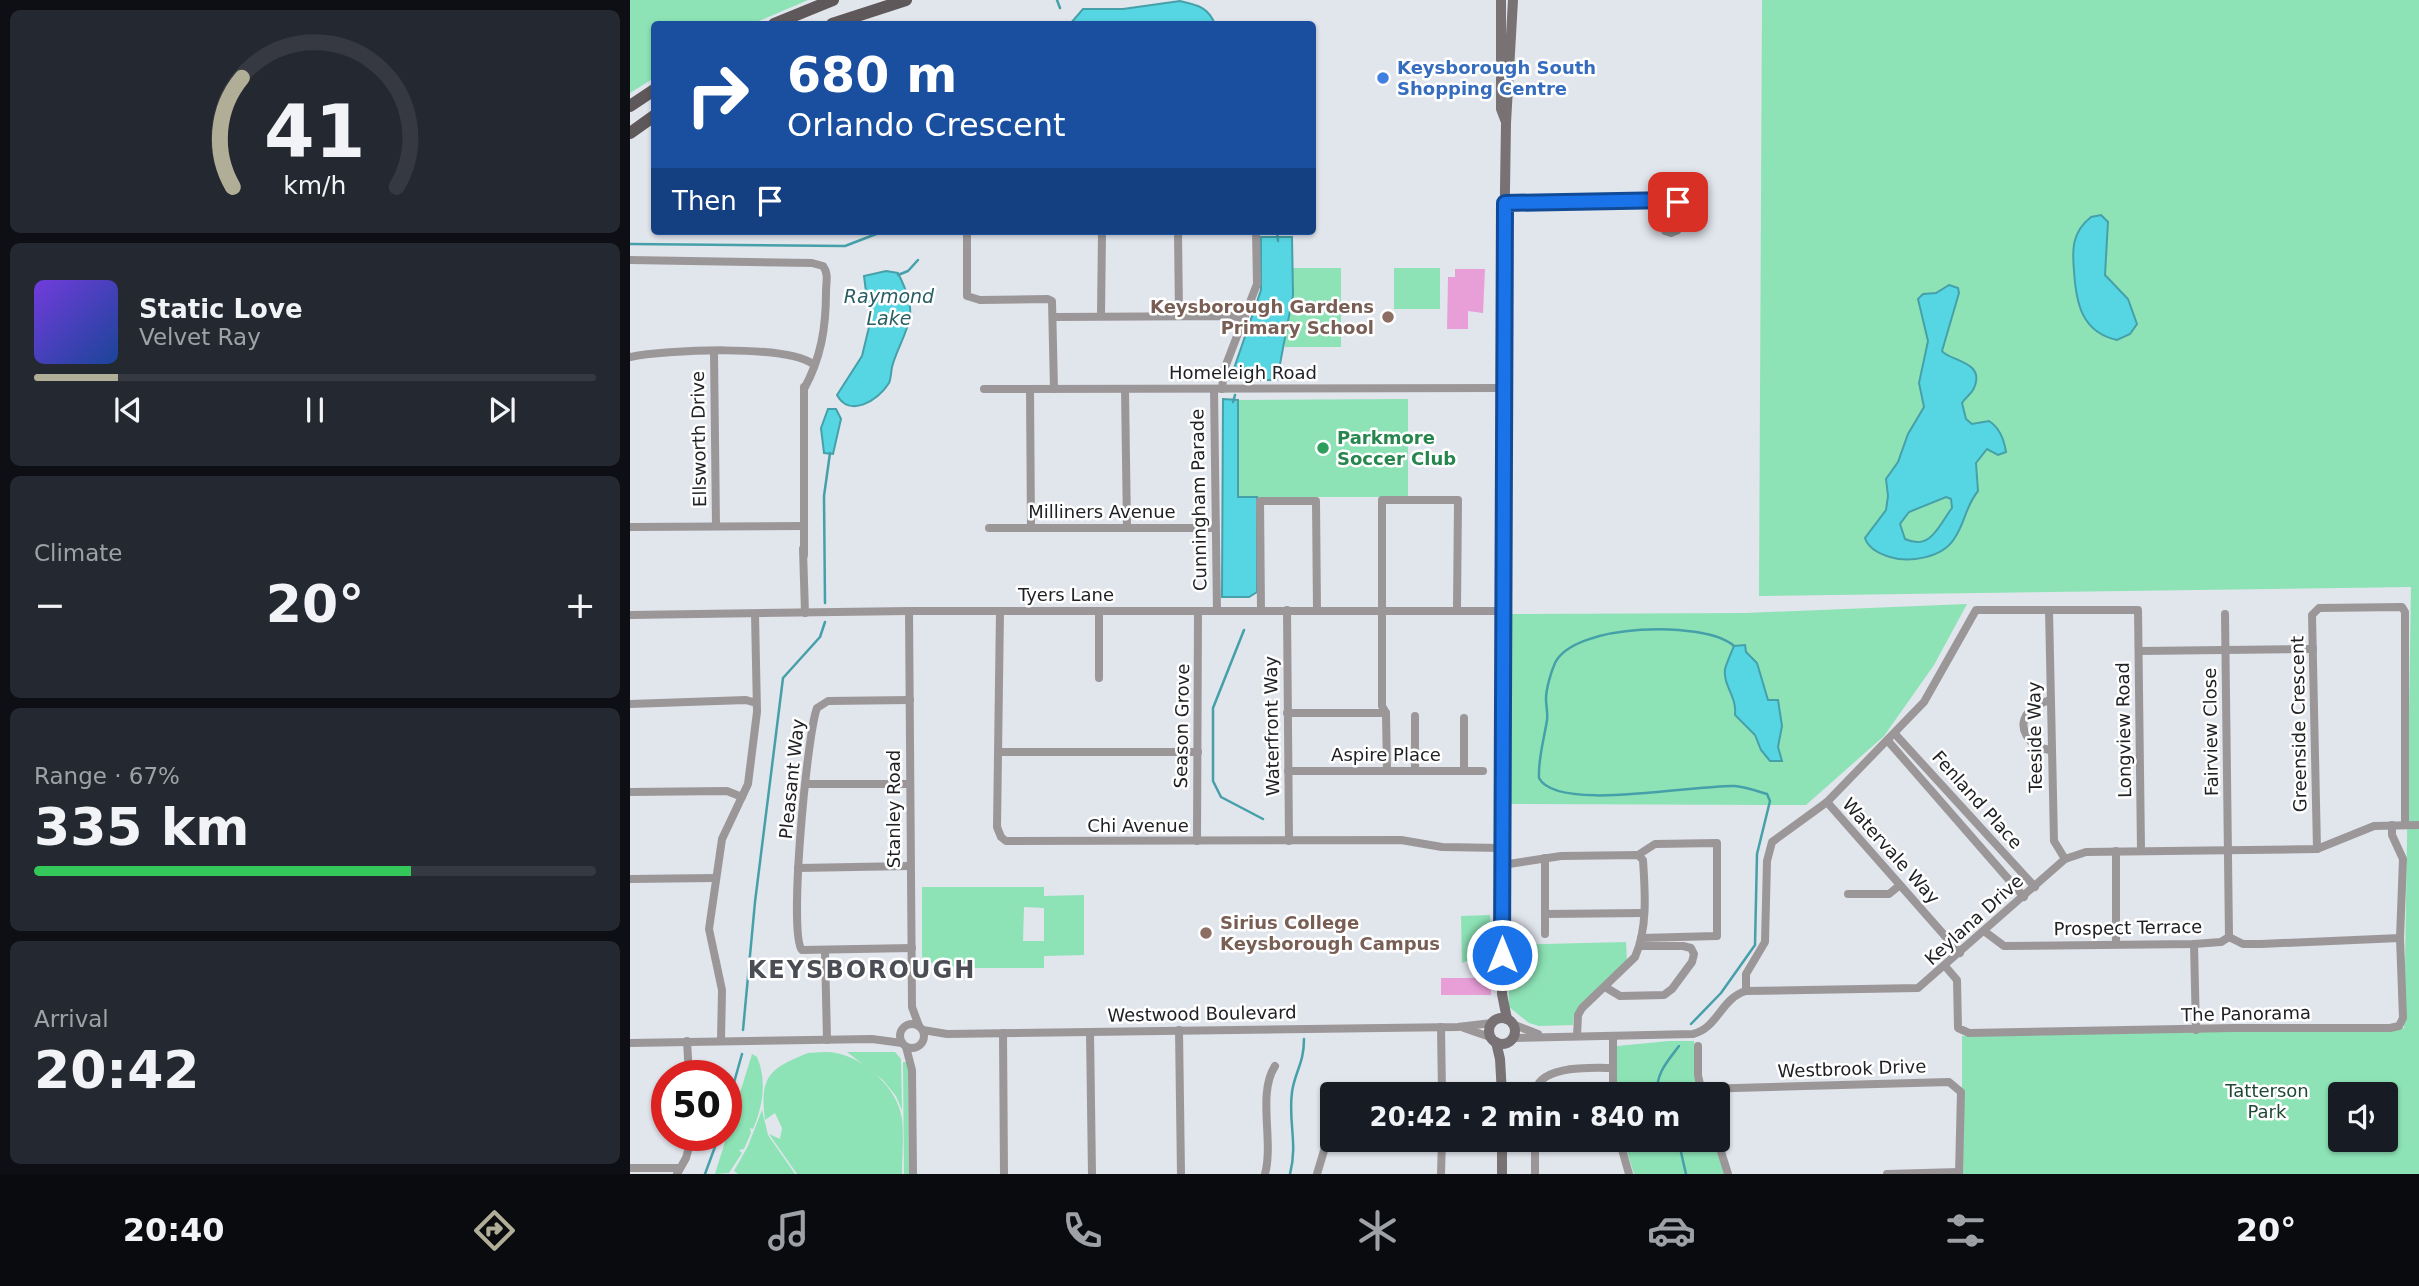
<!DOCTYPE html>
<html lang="en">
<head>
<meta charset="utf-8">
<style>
	:root { --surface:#171b24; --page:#242831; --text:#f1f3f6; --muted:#9ea1a6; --line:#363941; --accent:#b1ae98 }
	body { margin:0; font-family:"DejaVu Sans",sans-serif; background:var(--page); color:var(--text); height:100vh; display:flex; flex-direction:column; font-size:26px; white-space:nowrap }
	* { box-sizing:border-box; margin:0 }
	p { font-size:23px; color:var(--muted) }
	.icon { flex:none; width:38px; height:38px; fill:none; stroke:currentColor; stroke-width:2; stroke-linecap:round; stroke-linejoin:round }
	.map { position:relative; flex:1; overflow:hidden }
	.sheet { display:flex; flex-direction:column; gap:10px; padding:10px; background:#0d0f14; width:630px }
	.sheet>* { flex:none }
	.banner { position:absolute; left:21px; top:21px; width:665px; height:214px; border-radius:7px; box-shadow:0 2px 5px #0004; background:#1a4fa0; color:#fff; overflow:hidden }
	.controls { position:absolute; left:1698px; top:1082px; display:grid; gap:14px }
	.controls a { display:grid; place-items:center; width:70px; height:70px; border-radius:7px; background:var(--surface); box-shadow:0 2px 5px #0004; font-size:35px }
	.speed { position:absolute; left:21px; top:1060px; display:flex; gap:14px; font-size:35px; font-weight:700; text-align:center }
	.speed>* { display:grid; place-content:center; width:91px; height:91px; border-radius:50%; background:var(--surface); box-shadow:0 2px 5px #0004; line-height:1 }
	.speed .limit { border:10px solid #d22; background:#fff; color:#111 }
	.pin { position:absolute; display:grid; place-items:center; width:60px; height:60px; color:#fff; margin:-30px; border-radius:14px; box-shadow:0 4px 10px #0006 }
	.me { position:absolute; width:77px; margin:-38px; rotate:0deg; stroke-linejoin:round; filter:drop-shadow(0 0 5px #0008) }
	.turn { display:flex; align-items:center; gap:24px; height:147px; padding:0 21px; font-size:32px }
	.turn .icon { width:91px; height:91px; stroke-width:2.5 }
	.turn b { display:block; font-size:49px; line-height:60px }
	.then { display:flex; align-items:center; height:66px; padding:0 21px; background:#0003; gap:14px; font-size:26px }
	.big { font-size:52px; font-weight:600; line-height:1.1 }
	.sheet .card { flex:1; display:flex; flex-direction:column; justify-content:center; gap:10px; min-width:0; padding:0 24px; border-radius:10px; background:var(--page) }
	.sheet .dial { align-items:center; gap:0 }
	.dial svg { height:182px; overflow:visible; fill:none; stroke:var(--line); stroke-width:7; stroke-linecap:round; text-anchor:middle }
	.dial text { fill:var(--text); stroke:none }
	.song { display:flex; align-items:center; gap:21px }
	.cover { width:84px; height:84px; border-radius:10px; background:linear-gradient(135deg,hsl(260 70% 55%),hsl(220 70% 35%)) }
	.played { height:7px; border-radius:4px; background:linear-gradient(90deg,var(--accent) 15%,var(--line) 15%) }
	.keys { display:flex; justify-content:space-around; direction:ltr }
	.heat { display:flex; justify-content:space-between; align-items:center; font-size:38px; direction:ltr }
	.charge { height:10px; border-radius:5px; background:linear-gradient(90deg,#34c759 67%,var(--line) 0) }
	.trip { position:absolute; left:690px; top:1082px; width:410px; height:70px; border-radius:7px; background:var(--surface); box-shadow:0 2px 5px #0004; font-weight:600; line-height:70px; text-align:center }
	.menu { display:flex; height:112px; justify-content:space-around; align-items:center; background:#090b0e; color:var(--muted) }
	.menu .icon { width:49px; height:49px }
	.menu .on { color:var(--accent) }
	.menu b { font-size:32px; color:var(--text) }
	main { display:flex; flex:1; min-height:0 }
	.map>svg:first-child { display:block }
	.green { fill:#8de3b6; fill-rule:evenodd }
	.water { fill:#56d6e2; stroke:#46a0a9; stroke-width:2; fill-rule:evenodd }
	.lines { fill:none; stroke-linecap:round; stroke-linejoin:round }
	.stream { stroke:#46a0a9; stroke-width:2.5 }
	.building { fill:#e89fd7 }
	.minor { stroke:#9b9799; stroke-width:8 }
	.secondary { stroke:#787274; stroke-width:10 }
	.primary { stroke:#5f585b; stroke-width:12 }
	.route-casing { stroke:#114b97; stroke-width:18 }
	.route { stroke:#1a73e8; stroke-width:12 }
	.shop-dot { fill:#3f7fe0; stroke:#fff; stroke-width:2.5 }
	.education-dot { fill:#8d6e63; stroke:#fff; stroke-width:2.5 }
	.leisure-dot { fill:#2e9e5b; stroke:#fff; stroke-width:2.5 }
	.labels { text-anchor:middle; stroke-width:5; stroke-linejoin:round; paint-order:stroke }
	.shop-label { font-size:18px; font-weight:bold; fill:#366cbe; stroke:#fff; text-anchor:start }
	.education-label { font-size:18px; font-weight:bold; fill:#785e54; stroke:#fff; text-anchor:end }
	.street-label { font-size:18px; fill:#202124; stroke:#fff }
	.leisure-label { font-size:18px; font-weight:bold; fill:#27864d; stroke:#fff; text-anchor:start }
	.park-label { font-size:18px; fill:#1f4734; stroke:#fff }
	.water-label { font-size:19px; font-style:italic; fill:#295f64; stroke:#fff }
	.district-label { font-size:24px; font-weight:bold; letter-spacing:2px; fill:#4b4d54; stroke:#fff }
</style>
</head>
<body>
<main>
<section class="sheet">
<div class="card dial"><svg viewBox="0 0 100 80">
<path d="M14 69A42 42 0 1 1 86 69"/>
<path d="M14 69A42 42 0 0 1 18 21" stroke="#b1ae98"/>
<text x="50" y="56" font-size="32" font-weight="700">41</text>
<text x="50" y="72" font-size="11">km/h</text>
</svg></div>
<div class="card">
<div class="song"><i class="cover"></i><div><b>Static Love</b><p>Velvet Ray</p></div></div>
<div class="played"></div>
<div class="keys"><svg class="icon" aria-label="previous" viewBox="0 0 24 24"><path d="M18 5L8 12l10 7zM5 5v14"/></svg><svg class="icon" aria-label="pause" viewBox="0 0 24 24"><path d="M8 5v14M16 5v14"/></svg><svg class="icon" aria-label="next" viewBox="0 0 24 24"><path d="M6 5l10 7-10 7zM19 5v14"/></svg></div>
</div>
<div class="card"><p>Climate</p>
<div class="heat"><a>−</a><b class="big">20°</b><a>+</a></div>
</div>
<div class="card"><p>Range · 67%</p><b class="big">335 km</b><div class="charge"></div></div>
<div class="card"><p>Arrival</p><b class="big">20:42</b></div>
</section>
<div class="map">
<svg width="1789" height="1174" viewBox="0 0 1789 1174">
	<rect width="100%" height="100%" fill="#e1e5ec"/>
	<!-- green -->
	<g class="green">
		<polygon points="0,0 178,0 122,24 24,24 24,78 0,93"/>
		<path d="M 1132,0 L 1789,0 L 1789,1174 L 1332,1174 L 1332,1036 L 1774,1028 L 1781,587 L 1129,596 ZM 1710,1094 L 1755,1094 L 1755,1139 L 1710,1139 Z"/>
		<rect x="655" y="268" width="56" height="79"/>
		<rect x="764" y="268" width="46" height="41"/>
		<polygon points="778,399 778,497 608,497 608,400"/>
		<polygon points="1337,604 1304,665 1254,736 1176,805 879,804 881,614 1116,613"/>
		<path d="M 292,887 L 414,887 L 414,896 L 454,895 L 454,955 L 414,956 L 414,968 L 331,968 L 292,961 ZM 394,907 L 414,908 L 414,941 L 393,941 Z"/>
		<polygon points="860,915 861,952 832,963 831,916"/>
		<polygon points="996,942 997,961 944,1014 943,1025 909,1026 899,1023 879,1007 878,945"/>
		<polygon points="1039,1041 1064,1041 1066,1081 1070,1094 987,1094 987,1046"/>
		<polygon points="217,1052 265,1052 271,1059 272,1110 266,1096 253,1080"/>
		<path d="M 178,1053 C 186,1053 197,1051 206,1053 C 234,1058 268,1088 272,1119 C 274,1136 272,1156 272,1174 L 167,1174 L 139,1134 L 150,1139 L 152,1128 L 145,1113 L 135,1120 C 129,1075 141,1068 178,1053 Z"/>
		<path d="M 122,1054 L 127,1057 C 137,1080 133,1106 123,1129 L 120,1128 L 121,1133 L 114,1149 L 109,1150 L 112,1153 L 99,1173 L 85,1174 Z"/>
		<polygon points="273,1062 278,1062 279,1174 274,1174"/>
		<polygon points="132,1110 138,1135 165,1174 108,1174 104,1171 118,1146"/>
		<polygon points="993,1139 1083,1139 1094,1174 1004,1174"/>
	</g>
	<!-- water -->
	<g class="water">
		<path d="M 550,1 C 568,5 578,7 585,24 L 440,24 L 453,9 L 493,9 Z"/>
		<path d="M 1471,215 L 1478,222 L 1475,275 L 1498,299 L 1507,324 L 1500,334 L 1487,340 C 1451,332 1446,302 1444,271 C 1442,249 1442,232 1461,217 Z"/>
		<polygon points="631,237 662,237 663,295 647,380 600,380 631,290"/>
		<path d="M 256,271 L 268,273 C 274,285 282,302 280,315 C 278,333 266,350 262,367 C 261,372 261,379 259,383 C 248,401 219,418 207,395 L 232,356 L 240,323 L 234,276 Z"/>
		<path d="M 1319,285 L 1328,288 L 1329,293 L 1312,351 C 1319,361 1358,361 1343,390 C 1340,395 1335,398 1332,403 L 1336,419 L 1342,424 L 1359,421 C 1370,428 1374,439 1376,452 L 1368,455 L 1357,449 L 1346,463 L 1348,491 C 1335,507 1335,524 1324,539 C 1312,558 1279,563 1260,557 C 1250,554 1238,548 1235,538 L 1256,510 L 1258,496 L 1256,479 L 1268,462 L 1278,434 L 1294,407 L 1289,383 L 1298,341 L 1288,299 L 1293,294 L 1306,293 ZM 1316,497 L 1321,499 L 1322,508 C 1309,525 1301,551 1275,539 L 1270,524 L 1279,512 Z"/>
		<polygon points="593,399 608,400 608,497 627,497 627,592 619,597 592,597"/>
		<polygon points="198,409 206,409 211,419 203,454 194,453 191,428"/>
		<path d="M 1115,645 L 1116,652 L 1127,663 L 1138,700 L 1148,700 L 1152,726 L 1148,747 L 1152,761 L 1140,761 L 1131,750 L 1125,735 L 1105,715 C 1107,696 1093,686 1095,669 C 1097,662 1101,653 1104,646 Z"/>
	</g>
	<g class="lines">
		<!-- stream -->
		<g class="stream">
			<polyline points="427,0 430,8"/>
			<polyline points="647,231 648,241"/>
			<polyline points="0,244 215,246 254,231"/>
			<polyline points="268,275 278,271 288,260"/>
			<polyline points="603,402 605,395"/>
			<polyline points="195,603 194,496 200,453"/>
			<polyline points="614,630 583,708 583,781 591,797 633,819"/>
			<path d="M 1061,1024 L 1091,993 L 1125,945 L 1127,854 L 1140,801 L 1137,794 C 1127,791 1115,787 1105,786 C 1068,784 927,813 909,778 C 908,758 914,740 917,720 C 918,713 916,706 916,699 C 916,689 921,672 925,663 C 944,623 1075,620 1104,646"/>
			<polyline points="113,1030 125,902 153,678 190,637 195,622"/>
			<path d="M 1027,1094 C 1026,1073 1037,1062 1049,1046"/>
			<polyline points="96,1111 112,1054"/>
			<polyline points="1048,1139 1056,1174"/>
			<polyline points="75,1174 89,1136"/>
			<path d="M 660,1174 C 668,1144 658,1121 662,1092 C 665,1071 674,1064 674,1039"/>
		</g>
	</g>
	<!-- building -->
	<g class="building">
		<polygon points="825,269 855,269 853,313 838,311 838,329 817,329 818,277 825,277"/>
		<rect x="811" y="978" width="50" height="17"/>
	</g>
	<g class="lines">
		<!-- minor -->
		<g class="minor">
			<polyline points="875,203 1046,201 1049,206 1048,230 1041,233 1035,231 1032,210 1020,201"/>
			<polyline points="337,231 337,296 350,300 418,299 422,301 424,389"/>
			<polyline points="548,231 549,315"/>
			<path d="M 0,260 L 182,263 L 193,266 C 199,274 196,282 196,292 C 196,328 191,358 174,389"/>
			<polyline points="471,316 472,231"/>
			<polyline points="424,317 601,316 615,318"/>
			<polyline points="84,352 86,526"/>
			<path d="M 0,357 C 35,350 155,344 183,364"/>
			<polyline points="354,389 872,388"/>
			<polyline points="400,389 401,528"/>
			<polyline points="495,389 497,528"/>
			<polyline points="584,389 587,611"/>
			<polyline points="592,389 594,370 627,284 626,231"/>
			<polyline points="0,527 173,526"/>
			<polyline points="359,528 585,528"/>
			<polyline points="173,549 175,613"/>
			<polyline points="174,555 174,387"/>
			<polyline points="631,610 630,501 686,501 687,610"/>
			<polyline points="657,610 659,841"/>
			<polyline points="1419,610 1424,841 1435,859"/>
			<polyline points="279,611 282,1007 289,1026"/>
			<polyline points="370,611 367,827 371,837 376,841 771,840 812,847 872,848"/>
			<polyline points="469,611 469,678"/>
			<polyline points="1595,614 1599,937"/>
			<polyline points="0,615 279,611 871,611"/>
			<polyline points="1509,651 1683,649"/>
			<path d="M 280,700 L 198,701 L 187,708 C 177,734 158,935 172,950 L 282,948"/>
			<path d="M 1420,700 C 1394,708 1383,726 1406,747 L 1420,750"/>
			<polyline points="0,704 116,700 126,703"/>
			<polyline points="657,713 756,713"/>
			<polyline points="1265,734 1405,887"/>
			<polyline points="1258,741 1394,897"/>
			<polyline points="369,752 568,752"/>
			<polyline points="658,771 853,771"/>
			<polyline points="757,771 756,713 752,706 752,500 828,500 827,609"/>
			<polyline points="785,771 785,716"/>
			<polyline points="834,771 834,718"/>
			<polyline points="177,784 279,784"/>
			<polyline points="0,792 97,791 112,797"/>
			<polyline points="1197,802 1330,953"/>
			<polyline points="567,841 568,611"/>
			<polyline points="1687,849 1682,615 1689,608 1772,607 1775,612 1775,825"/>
			<polyline points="1008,855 1025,844 1087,843 1087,936 1011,938"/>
			<polyline points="915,858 915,934"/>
			<path d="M 872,865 L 931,856 L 1008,855 L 1013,860 C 1015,891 1018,928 1005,957 L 952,1008 L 948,1015 L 947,1036"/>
			<polyline points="168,868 280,866"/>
			<polyline points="0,879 85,878"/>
			<polyline points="1218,894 1259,894 1270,885"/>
			<polyline points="916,914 1014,913"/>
			<polyline points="1354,931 1374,946 1564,944 1591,942 1599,937 1613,944 1631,944 1770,938"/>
			<polyline points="1486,944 1486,851"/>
			<polyline points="1564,944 1566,1030"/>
			<polyline points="195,951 197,1040"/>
			<polyline points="1315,966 1327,980 1328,1028 1339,1033 1604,1028 1760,1028 1769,1026 1773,1018 1770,938 1773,859 1762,835 1762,825"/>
			<polyline points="975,987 990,996 1034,995 1042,989 1062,962 1064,954 1061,948 1053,946 1010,946"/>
			<polyline points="1116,991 1116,974 1135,942 1137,861 1142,842 1197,802 1294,702 1346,610 1508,610 1511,850"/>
			<circle cx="282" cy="1036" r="12"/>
			<polyline points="882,1024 908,1034"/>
			<polyline points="811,1027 812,1094"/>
			<polyline points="834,1028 860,1037"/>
			<polyline points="293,1030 317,1034 828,1027 862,1023"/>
			<polyline points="549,1030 551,1174"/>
			<polyline points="460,1032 462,1174"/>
			<polyline points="373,1033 374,1174"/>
			<polyline points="983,1036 983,1094"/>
			<path d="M 883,1038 L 1063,1034 C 1088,1028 1091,998 1116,991 L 1288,988 L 1435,859 L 1456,852 L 1687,849 L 1744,826 L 1789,825"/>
			<polyline points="57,1041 59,1076"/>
			<polyline points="91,1041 92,990 79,929 92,839 118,784 127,712 125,614"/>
			<polyline points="0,1043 242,1039 272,1043"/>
			<polyline points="1068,1046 1068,1075 1072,1094"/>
			<polyline points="276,1047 282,1070 283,1174"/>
			<polyline points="1070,1089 1319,1082 1331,1092 1329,1174"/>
			<polyline points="723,1093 727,1094"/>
			<path d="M 905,1094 C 907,1064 963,1068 983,1068"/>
			<polyline points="989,1139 999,1174"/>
			<polyline points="1087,1139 1098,1174"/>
			<polyline points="0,1168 48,1168"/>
			<polyline points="47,1174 56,1158 62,1136"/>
			<path d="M 635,1174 C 644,1141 627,1094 645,1066"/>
			<polyline points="687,1174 696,1144 702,1136"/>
			<polyline points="811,1174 812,1139"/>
			<polyline points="905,1174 905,1139"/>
			<polyline points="1257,1174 1329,1172"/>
		</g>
		<!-- secondary -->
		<g class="secondary">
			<polyline points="871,0 871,109 876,122"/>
			<circle cx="872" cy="1031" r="13"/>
			<polyline points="877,1019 872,994 872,388 876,123 883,0"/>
			<polyline points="866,1042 870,1059 872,1094"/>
			<polyline points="872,1139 872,1174"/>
		</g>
		<!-- primary -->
		<g class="primary">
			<polyline points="144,24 203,0"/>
			<polyline points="202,24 276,0"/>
			<polyline points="0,106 24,90"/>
			<polyline points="0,133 24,116"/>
		</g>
	</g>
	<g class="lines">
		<defs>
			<polyline id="route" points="872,955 875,203 1042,200 1048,202"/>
		</defs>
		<!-- route casing -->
		<use href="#route" class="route-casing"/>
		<!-- route -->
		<use href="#route" class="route"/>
	</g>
	<!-- markers -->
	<circle class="shop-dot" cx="753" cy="78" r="7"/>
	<g class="education-dot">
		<circle cx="758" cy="317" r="7"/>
		<circle cx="576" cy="933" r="7"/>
	</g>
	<circle class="leisure-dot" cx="693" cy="448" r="7"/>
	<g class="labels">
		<!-- shop labels -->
		<g class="shop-label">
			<text x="767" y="74">Keysborough South<tspan x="767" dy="21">Shopping Centre</tspan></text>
		</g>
		<!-- education labels -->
		<g class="education-label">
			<text x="744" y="313">Keysborough Gardens<tspan x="744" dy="21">Primary School</tspan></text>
			<text x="590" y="929" text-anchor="start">Sirius College<tspan x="590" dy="21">Keysborough Campus</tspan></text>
		</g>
		<!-- street labels -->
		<g class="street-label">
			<text x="613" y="379">Homeleigh Road</text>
			<text transform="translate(69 439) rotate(-91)" y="6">Ellsworth Drive</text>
			<text transform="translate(569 500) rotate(-91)" y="6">Cunningham Parade</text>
			<text x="472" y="518">Milliners Avenue</text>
			<text x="436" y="601">Tyers Lane</text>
			<text transform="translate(1669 724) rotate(-91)" y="6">Greenside Crescent</text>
			<text transform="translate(552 726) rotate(-89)" y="6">Season Grove</text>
			<text transform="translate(642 726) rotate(-91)" y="6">Waterfront Way</text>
			<text transform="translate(1494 730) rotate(-91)" y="6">Longview Road</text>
			<text transform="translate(1581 732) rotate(-91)" y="6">Fairview Close</text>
			<text transform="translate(1405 737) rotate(-91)" y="6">Teeside Way</text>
			<text x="756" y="761">Aspire Place</text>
			<text transform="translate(162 779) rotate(-84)" y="6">Pleasant Way</text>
			<text transform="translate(1347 800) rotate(48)" y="6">Fenland Place</text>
			<text transform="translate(264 809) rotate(-90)" y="6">Stanley Road</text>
			<text x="508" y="832">Chi Avenue</text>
			<text transform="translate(1261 851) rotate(48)" y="6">Watervale Way</text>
			<text transform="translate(1344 920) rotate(-42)" y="6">Keylana Drive</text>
			<text transform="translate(1498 928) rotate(-1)" y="6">Prospect Terrace</text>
			<text transform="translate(572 1014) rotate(-1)" y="6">Westwood Boulevard</text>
			<text transform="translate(1616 1014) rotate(-1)" y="6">The Panorama</text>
			<text transform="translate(1222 1069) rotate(-2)" y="6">Westbrook Drive</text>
		</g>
		<!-- leisure labels -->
		<g class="leisure-label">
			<text x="707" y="444">Parkmore<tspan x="707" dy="21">Soccer Club</tspan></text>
		</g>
		<!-- park labels -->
		<g class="park-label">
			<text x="1637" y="1097">Tatterson<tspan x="1637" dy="21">Park</tspan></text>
		</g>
		<!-- water labels -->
		<g class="water-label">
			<text x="259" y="303">Raymond<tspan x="259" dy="22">Lake</tspan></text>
		</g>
		<!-- district labels -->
		<g class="district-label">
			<text x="232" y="978">KEYSBOROUGH</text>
		</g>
	</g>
</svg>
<div class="controls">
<a><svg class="icon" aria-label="sound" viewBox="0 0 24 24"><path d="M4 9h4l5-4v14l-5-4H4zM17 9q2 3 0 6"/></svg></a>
</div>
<div class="speed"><div class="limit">50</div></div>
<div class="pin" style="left:1048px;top:202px;background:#d93025"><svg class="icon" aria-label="arrive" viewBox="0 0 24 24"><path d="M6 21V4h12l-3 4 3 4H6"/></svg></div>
<svg class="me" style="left:872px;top:955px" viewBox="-20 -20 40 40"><circle r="17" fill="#1a73e8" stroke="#fff" stroke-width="3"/><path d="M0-11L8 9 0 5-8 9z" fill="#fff"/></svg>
<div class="trip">20:42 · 2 min · 840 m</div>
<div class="banner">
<div class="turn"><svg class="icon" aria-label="right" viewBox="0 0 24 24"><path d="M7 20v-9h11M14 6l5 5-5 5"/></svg><div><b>680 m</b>Orlando Crescent</div></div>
<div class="then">Then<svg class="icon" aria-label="arrive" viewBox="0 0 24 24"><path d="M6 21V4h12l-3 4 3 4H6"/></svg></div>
</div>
</div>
</main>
<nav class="menu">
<b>20:40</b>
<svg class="icon on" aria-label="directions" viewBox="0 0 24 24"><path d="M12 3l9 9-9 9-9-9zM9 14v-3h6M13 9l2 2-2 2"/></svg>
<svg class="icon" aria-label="music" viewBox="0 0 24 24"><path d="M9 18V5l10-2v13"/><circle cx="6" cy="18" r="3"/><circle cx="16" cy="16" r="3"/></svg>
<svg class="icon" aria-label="phone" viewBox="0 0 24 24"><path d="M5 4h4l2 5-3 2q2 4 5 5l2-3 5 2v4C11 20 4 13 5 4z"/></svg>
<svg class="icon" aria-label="climate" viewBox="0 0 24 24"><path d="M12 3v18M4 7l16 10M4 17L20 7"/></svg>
<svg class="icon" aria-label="car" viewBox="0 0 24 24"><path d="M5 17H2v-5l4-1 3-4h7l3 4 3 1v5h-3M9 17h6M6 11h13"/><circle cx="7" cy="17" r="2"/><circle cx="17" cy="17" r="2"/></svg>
<svg class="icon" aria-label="filters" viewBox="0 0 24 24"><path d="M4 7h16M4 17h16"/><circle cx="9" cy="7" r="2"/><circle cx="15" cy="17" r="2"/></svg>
<b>20°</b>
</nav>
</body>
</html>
